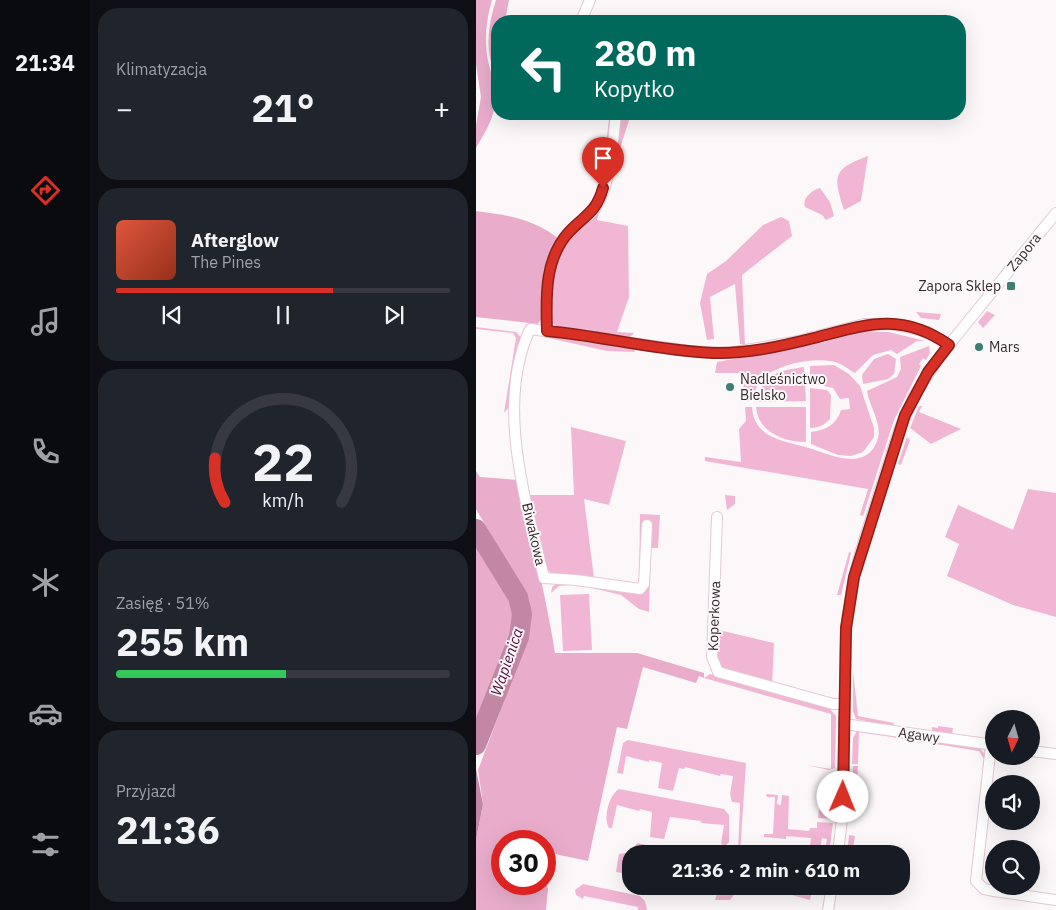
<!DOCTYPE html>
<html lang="pl">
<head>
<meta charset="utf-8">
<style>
	:root { --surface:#171b24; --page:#20242c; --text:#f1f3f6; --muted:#9ea1a6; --line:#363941; --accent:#d93025 }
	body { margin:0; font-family:"IBM Plex Sans",sans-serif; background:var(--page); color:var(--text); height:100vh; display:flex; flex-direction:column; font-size:19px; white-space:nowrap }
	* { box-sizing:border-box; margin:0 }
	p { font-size:16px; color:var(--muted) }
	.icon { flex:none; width:28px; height:28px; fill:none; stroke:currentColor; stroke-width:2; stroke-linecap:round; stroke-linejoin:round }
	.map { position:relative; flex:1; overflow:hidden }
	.panel { display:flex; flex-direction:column; gap:8px; padding:8px; background:#0d0f14; width:386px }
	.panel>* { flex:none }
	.banner { position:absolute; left:15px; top:15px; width:475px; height:105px; border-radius:20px; box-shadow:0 5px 20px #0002; background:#00695c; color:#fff; overflow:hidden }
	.needle { width:32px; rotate:185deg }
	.tools { position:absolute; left:509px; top:710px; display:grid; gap:10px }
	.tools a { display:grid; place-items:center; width:55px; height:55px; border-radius:50%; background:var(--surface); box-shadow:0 5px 20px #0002; font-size:25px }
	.speed { position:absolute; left:15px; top:830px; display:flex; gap:10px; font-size:25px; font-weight:700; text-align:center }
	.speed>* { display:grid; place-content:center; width:65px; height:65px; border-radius:50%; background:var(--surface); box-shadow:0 5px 20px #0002; line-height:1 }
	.speed .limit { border:8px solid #d22; background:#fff; color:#111 }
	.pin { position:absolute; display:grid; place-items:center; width:42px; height:42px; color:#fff; margin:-51px -21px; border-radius:50% 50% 50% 0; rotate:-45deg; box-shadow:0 0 5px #0007 }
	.pin .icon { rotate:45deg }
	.me { position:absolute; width:55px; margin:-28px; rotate:1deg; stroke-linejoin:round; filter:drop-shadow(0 0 4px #0008) }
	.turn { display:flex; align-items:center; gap:18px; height:105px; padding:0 20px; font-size:22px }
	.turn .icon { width:65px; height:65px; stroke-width:2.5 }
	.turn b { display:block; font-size:35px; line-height:42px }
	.big { font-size:38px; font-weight:700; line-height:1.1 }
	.panel .widget { flex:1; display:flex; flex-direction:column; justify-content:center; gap:8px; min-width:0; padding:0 18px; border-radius:20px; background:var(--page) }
	.panel .dial { align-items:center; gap:0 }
	.dial svg { height:130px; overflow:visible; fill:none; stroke:var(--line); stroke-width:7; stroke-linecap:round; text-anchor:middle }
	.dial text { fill:var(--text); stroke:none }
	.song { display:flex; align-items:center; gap:15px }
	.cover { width:60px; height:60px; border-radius:8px; background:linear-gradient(135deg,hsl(10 70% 55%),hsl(10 70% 35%)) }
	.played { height:5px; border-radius:2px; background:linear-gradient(90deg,var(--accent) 65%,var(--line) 65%) }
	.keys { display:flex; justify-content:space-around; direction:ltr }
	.heat { display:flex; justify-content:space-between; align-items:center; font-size:28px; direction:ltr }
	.charge { height:8px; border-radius:4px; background:linear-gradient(90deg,#34c759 51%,var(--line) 0) }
	.trip { position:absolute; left:146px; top:845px; width:288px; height:50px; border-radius:20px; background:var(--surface); box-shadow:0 5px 20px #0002; font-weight:700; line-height:50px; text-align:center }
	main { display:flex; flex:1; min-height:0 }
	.dock { display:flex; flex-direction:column; width:90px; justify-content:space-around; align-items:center; background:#090b0e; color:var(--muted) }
	.dock .icon { width:35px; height:35px }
	.dock .active { color:var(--accent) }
	.dock b { font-size:22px; color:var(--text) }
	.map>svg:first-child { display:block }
	.green { fill:#f0b6d3 }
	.forest { fill:#e9adcb }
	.water { fill:#c287a5 }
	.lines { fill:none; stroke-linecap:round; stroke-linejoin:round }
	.river { stroke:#c287a5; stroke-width:20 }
	.minor-casing { stroke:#e4c8d5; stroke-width:12 }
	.minor { stroke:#fff; stroke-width:10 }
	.route-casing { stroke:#8d1f18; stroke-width:12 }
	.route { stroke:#d93025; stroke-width:9 }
	.poi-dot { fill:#3c8074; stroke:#fcf7f9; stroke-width:2 }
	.labels { text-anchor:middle; stroke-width:4; stroke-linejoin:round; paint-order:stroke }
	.street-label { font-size:14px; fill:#352a2f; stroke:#fcf7f9 }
	.poi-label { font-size:14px; fill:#352a2f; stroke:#fcf7f9; text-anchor:start }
	.water-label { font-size:15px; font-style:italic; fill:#520b38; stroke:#fcf7f9 }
</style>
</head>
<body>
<main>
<nav class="dock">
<b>21:34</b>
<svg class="icon active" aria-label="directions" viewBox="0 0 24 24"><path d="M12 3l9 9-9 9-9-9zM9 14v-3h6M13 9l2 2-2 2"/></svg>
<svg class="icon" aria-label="music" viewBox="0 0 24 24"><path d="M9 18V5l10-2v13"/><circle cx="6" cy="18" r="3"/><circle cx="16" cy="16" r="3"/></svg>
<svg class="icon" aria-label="phone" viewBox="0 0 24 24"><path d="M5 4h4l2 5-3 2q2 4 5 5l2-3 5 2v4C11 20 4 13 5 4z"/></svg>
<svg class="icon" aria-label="climate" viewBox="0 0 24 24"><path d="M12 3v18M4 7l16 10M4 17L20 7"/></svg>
<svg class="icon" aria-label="car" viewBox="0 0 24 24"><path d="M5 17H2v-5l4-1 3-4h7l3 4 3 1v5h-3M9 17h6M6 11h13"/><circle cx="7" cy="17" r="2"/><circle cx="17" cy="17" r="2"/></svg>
<svg class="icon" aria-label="filters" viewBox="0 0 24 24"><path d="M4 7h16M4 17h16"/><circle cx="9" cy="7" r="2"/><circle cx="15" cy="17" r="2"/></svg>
</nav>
<section class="panel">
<div class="widget"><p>Klimatyzacja</p>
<div class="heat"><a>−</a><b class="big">21°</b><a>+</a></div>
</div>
<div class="widget">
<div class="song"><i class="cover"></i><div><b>Afterglow</b><p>The Pines</p></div></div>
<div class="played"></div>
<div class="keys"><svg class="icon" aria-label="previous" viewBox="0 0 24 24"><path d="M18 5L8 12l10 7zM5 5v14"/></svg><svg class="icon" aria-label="pause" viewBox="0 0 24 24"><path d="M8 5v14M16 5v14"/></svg><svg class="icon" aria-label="next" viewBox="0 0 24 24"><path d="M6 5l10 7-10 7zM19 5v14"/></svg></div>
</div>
<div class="widget dial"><svg viewBox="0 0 100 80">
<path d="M14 69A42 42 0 1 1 86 69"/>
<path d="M14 69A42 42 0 0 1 8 42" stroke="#d93025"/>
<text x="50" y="56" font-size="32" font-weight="700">22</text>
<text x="50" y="72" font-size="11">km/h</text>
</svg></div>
<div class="widget"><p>Zasięg · 51%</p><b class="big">255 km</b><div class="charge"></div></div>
<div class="widget"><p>Przyjazd</p><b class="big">21:36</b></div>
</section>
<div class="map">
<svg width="580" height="910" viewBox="0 0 580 910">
	<rect width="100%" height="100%" fill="#fcf7f9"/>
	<!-- green -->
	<g class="green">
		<polygon points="132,114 137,114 126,180 133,119"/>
		<path d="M 143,114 L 155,114 L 121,220 L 152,226 L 153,297 L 141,332 L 158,333 L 153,338 L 82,328 L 76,322 C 68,292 78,253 100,230 C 106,224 116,222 121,214 C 132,196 139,137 143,114 Z"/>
		<path d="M 392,156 L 385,201 L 368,210 C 357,176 356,169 392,156 Z"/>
		<path d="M 344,188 L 354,202 L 358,216 L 350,220 L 346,215 L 329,207 C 326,198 336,190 344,188 Z"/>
		<polygon points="305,217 313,221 316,236 266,275 269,345 264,344 259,284 234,297 238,339 231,340 224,303 231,274 250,261 287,225"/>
		<polygon points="511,311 519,315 507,328 502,322"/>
		<polygon points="440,312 465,314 463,320 445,318"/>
		<polygon points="0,327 40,332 46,338 34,406 28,413 40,338 37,333 0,329"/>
		<path d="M 385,331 L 413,332 L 449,341 L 441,341 L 421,354 L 415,350 L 397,355 L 379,373 C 372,369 366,364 359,362 C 338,356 296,365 283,382 L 268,373 L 239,373 L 241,362 L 349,342 Z"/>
		<polygon points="69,335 157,348 159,352 131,351 68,337"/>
		<path d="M 453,346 L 454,353 L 450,360 L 447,358 L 443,364 L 445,366 L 418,420 L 387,516 L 384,515 L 392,489 L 229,461 L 229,457 L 265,462 L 263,429 L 270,421 L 269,407 L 276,407 C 278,439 309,441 333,448 C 355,455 392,473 402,438 C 406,424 393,405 391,391 L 421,377 L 425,369 L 424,357 Z"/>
		<polygon points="412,354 420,359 418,374 412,379 387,384 386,375 398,359"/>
		<path d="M 358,365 L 373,374 L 384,386 L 398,428 L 398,437 L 387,452 L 375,456 L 362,455 L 335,444 L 335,432 C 349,431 361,424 365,410 L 374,409 L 373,398 L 364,399 L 357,388 L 334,383 L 334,366 Z"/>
		<path d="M 328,367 L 330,401 L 281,402 C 287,373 302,371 328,367 Z"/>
		<polygon points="267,377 281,386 276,401 264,402 264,396 268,396"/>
		<path d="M 334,388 L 351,390 L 355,395 L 354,419 C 348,425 343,428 334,428 Z"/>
		<polygon points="443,406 446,406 443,412 485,429 455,444 434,428"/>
		<path d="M 280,407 L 330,407 L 330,442 C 308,442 282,432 280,407 Z"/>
		<polygon points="95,427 150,441 133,505 108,499 118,578 75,573 68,568 52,495 98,495"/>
		<polygon points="431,437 434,440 425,465 422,464"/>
		<polygon points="552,489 580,493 580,617 537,605 471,576 483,544 469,537 482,505 537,530"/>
		<polygon points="249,495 259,496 259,504 251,510"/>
		<polygon points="164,514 184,515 182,548 175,548 174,563 171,562 163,585"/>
		<polygon points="373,552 375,553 365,595 361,595"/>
		<polygon points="174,573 173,612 163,609 145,595 100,584 83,586 75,593 76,587 83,582 164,592 169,588 171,574"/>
		<polygon points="113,594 116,650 87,651 84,595"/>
		<polygon points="243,630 298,643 296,686 248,672 241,665 240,631"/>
		<polygon points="377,671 382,716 418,723 417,726 380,719 377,711"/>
		<polygon points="234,674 353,708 360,716 359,768 353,770 330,765 355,769 355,714 228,678"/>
		<polygon points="462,726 477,728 476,735 456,732 456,727 462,728"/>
		<polygon points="382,729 425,736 429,739 383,732 382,764 376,764 377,738"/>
		<polygon points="440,738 503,747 510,756 507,766 508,759 503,751 434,740"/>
		<polygon points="152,740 270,763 264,854 262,854 264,803 256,802 254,794 257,776 245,774 244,776 209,767 208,769 203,768 197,791 182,788 186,763 173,760 173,762 150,756 147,774 141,773 147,743"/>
		<polygon points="377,766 382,766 380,798 376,796"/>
		<path d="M 143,789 L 248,809 L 253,815 L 253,842 L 248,847 L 245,843 L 248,825 L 225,823 L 225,821 L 194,817 L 188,839 L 174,837 L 176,812 L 164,809 L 163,811 L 141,805 L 136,828 L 133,828 C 127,817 133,795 143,789 Z"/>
		<polygon points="290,794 302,795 301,804 305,805 306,795 313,796 312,829 333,831 334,828 341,828 341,822 357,823 354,846 350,845 351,839 346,838 343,854 333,854 335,838 310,836 310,839 288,837 288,834 297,834 299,797 291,797"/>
		<polygon points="353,802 358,803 357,819 342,818 343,809 352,810"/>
		<polygon points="373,835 379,836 376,854 371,854"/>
		<polygon points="161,843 215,854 155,854 155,883 151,881 150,874 140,872 143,854 155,852"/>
		<polygon points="107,884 164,896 169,901 171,910 162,910 162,907 108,896 107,899 100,895 99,890"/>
		<polygon points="189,886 212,886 208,895 188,891"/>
		<polygon points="243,886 259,886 258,895 254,900 239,900"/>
		<polygon points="291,886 319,893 320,886 337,886 334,900 290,888"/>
	</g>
	<!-- forest -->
	<g class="forest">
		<path d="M 0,0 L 16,0 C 10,20 8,40 12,61 C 16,78 22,92 18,110 C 15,123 7,136 0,148 L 0,125 L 5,97 L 0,64 Z"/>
		<path d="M 20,0 L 33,0 L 29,21 L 21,21 L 21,77 C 8,55 12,24 20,0 Z"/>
		<path d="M 0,211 C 31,215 59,219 84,240 L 67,317 L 62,324 L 0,317 Z"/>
		<path d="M 0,471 L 4,477 L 43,480 C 55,538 70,595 79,653 L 161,653 L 228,673 L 228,678 L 223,676 L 220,683 L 167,667 L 151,729 L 141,727 L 112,861 L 74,853 L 69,869 L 69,841 L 26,841 L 26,884 L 69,884 L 69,880 L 72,889 L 70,910 L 0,910 L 0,840 L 7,804 L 2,770 L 48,648 L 52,627 L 51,605 L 46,589 L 0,509 Z"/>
		<path d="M 0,540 C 11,558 26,577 34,596 C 51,633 15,692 0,726 Z"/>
	</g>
	<!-- water -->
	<polygon class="water" points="0,769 7,804 0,840"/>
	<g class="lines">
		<!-- river -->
		<polyline class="river" points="0,529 42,597 46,614 43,637 0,745"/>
		<defs>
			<g id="minor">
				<polyline points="105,21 114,0"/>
				<path d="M 71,331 C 70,298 68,260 92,233 C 102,222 115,217 122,204 C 135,180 137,140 140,114"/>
				<polyline points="241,517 236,657 242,672 357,704 368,704"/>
				<path d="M 171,525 L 168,584 L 164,589 L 100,580 L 68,578 C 50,501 19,405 54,329 L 214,351 L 252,353 L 318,342 L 388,324 L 415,324 L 452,332 L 473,345"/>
				<polyline points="368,724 518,745"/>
				<polyline points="515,745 500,881 508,889 518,891 580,900"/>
				<polyline points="555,751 580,754"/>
				<polyline points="362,854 367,809 370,628 378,577 385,550 422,433 438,396 464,356 580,213"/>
				<polyline points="352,910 356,886"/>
			</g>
		</defs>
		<!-- minor casing -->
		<use href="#minor" class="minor-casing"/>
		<!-- minor -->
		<use href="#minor" class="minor"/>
	</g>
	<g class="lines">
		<defs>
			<path id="route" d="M 127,188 C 120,213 109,215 93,232 C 68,259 70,298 71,331 C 127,336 182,351 237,353 C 271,354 306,346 338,338 C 389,325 424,311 473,345 L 452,372 L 429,415 L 378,577 L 370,628 L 367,797"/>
		</defs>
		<!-- route casing -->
		<use href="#route" class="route-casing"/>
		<!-- route -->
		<use href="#route" class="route"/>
	</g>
	<!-- markers -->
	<g class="poi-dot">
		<rect x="530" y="281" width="10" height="10" rx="2.5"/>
		<circle cx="503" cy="347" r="5"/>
		<circle cx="254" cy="387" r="5"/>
	</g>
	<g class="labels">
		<!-- street labels -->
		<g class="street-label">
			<text transform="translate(548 252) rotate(-51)" y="5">Zapora</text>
			<text transform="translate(58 534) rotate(77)" y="5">Biwakowa</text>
			<text transform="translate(238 616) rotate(-88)" y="5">Koperkowa</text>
			<text transform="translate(443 735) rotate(8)" y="5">Agawy</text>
		</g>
		<!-- poi labels -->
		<g class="poi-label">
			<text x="525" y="291" text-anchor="end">Zapora Sklep</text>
			<text x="513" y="352">Mars</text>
			<text x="264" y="384">Nadleśnictwo<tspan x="264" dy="16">Bielsko</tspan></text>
		</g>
		<!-- water labels -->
		<g class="water-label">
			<text transform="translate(31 662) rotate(-71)" y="5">Wapienica</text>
		</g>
	</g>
</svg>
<div class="tools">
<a><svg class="needle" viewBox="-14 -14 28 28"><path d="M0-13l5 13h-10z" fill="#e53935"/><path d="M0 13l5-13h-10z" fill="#9ea1a6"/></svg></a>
<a><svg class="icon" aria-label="sound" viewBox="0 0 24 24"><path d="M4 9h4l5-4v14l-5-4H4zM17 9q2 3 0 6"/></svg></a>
<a><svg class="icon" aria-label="search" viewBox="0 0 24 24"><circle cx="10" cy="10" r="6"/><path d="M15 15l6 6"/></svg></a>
</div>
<div class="speed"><div class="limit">30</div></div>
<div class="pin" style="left:127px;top:188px;background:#d93025"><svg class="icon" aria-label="arrive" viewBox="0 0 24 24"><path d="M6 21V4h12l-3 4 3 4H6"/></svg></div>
<svg class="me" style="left:367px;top:797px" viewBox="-20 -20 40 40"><circle r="19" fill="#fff"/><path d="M0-13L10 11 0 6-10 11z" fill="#d93025"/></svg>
<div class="trip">21:36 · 2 min · 610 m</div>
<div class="banner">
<div class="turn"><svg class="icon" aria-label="left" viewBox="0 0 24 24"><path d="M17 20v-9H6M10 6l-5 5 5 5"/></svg><div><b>280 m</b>Kopytko</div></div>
</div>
</div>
</main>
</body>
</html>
